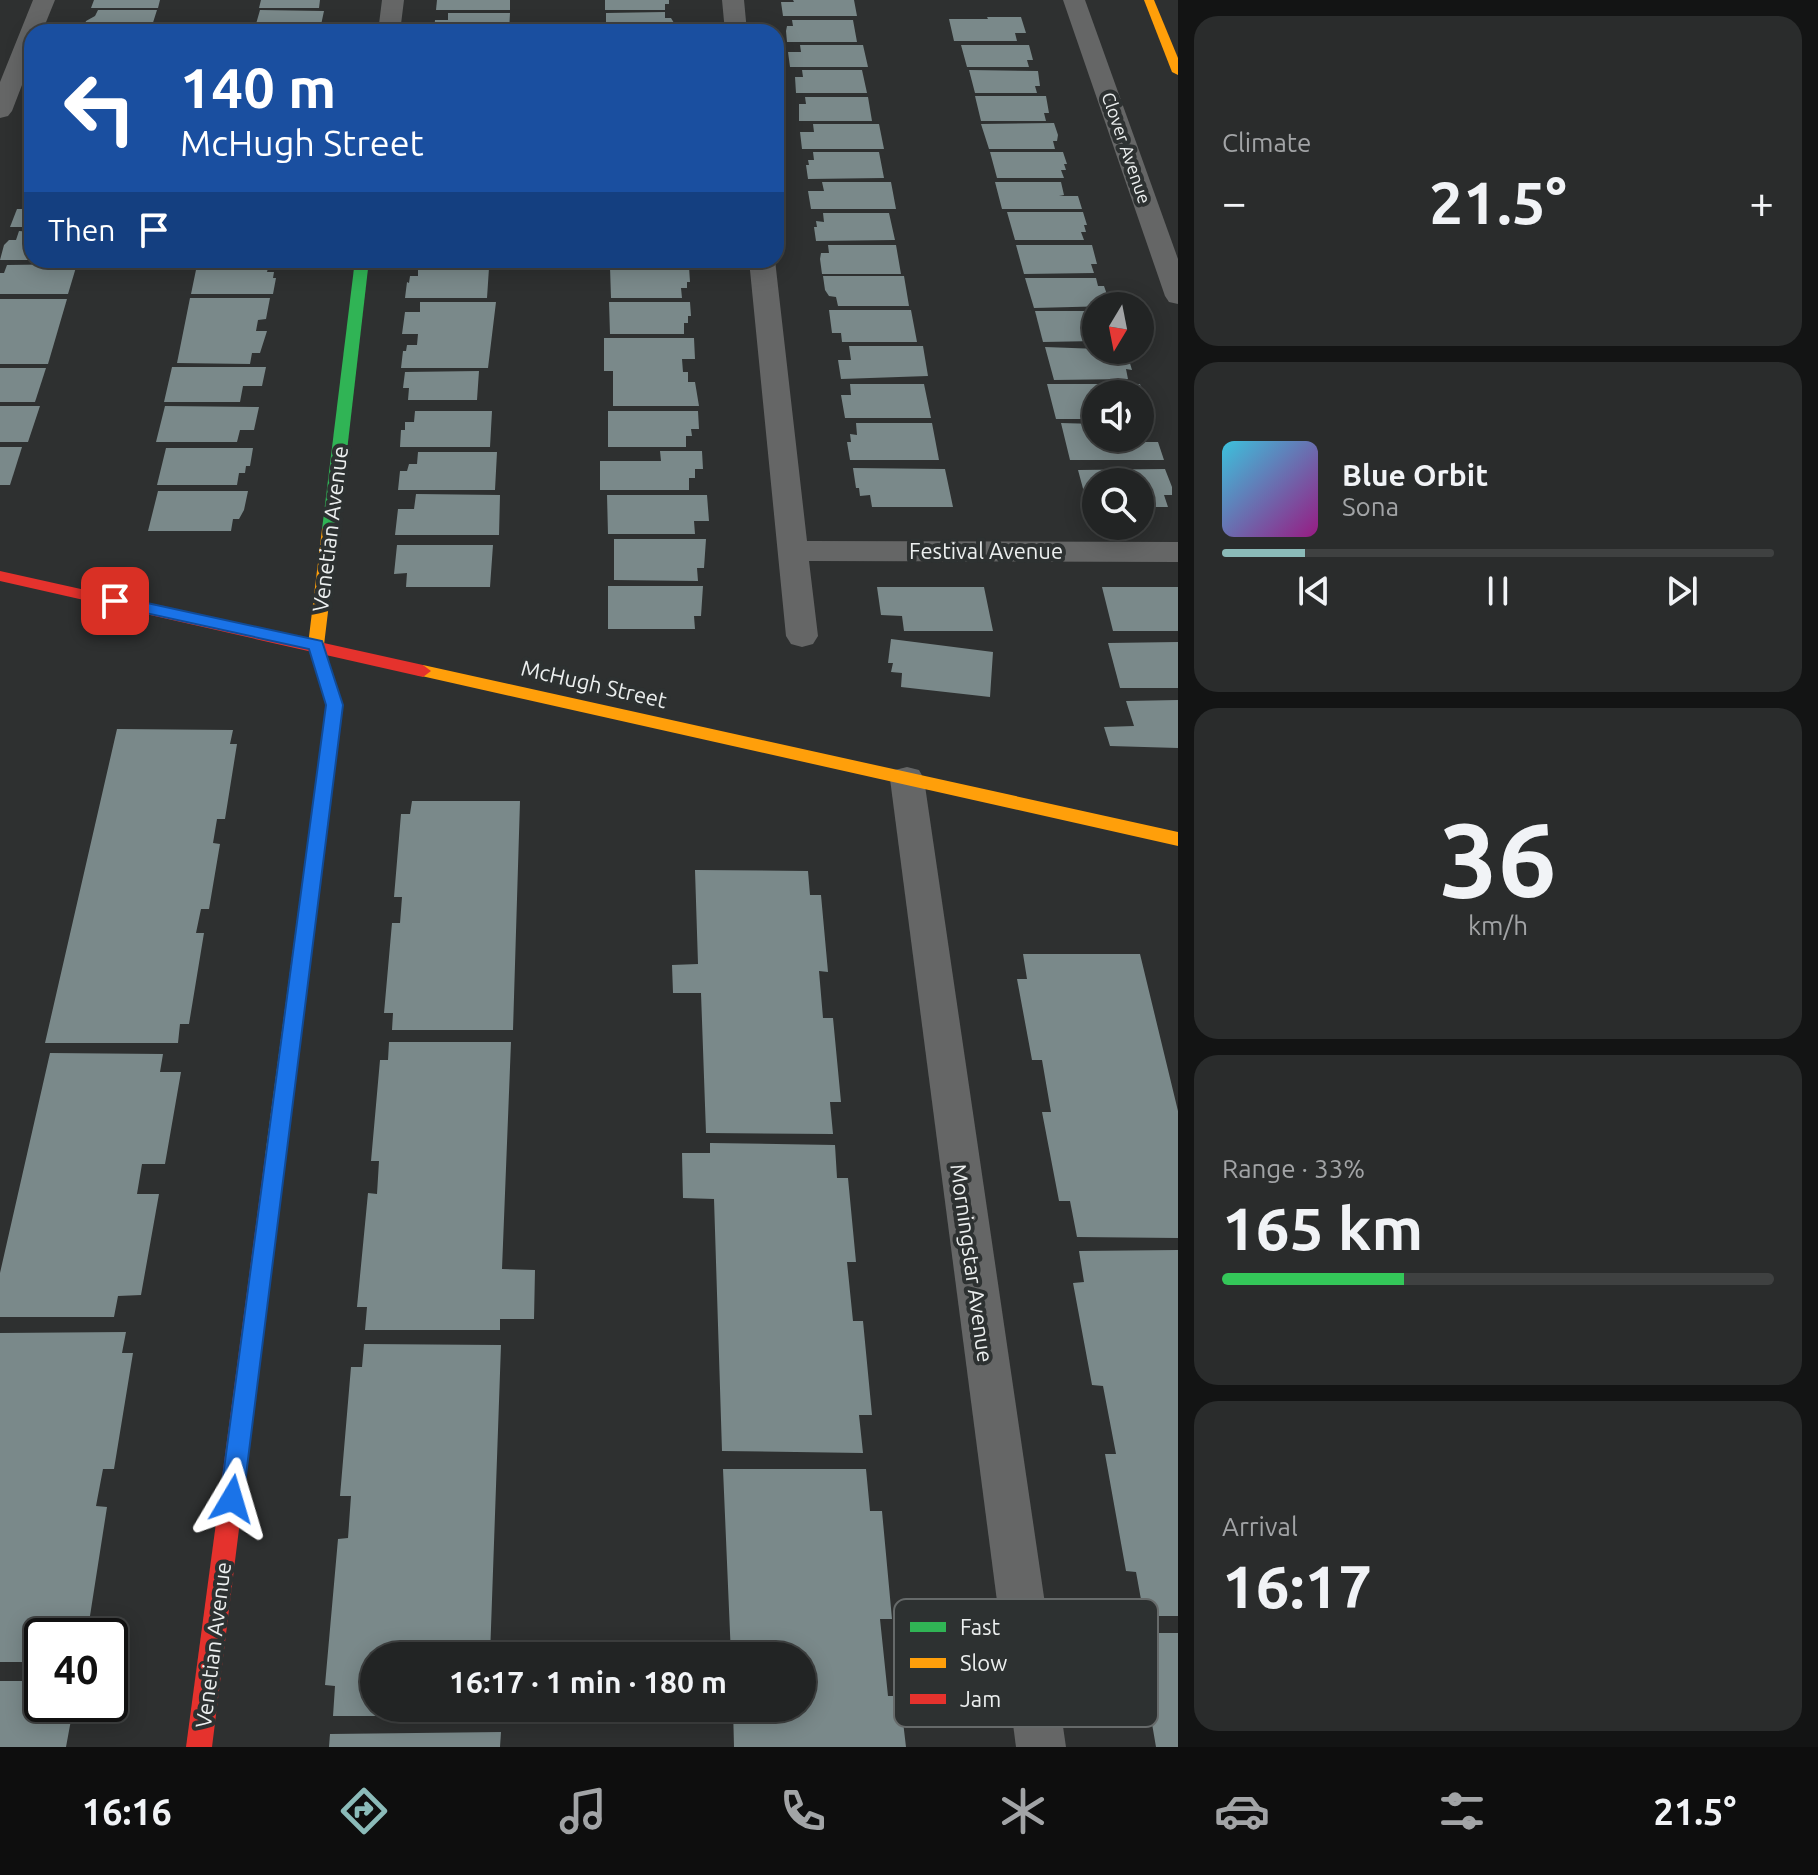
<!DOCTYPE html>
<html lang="en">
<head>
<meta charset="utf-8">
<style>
	:root { --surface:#222424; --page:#2a2c2c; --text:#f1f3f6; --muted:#a2a4a6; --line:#3f4141; --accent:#8bbbb9 }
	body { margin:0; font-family:Ubuntu,sans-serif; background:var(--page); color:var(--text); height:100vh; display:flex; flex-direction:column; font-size:30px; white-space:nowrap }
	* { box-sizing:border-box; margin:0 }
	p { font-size:26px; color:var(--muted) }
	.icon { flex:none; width:44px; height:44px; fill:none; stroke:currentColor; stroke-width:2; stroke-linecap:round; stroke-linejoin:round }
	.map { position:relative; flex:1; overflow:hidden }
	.drawer { display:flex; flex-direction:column; gap:16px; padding:16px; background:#131414; width:640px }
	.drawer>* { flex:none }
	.banner { position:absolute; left:24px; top:24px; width:760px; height:244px; border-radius:24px; box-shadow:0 4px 20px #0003,0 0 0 2px var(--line); background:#1a4fa0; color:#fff; overflow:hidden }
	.needle { width:52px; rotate:190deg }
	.fabs { position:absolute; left:1082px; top:292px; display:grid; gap:16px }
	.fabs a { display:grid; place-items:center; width:72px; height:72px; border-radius:50%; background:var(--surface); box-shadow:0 4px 20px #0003,0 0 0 2px var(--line); font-size:40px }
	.speed { position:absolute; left:24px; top:1618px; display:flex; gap:16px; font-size:40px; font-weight:700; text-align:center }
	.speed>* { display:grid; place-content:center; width:104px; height:104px; border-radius:50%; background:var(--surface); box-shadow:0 4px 20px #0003,0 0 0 2px var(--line); line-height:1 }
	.speed .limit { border:4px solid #111; border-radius:12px; background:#fff; color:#111 }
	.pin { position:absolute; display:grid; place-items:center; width:68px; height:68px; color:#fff; margin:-34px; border-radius:16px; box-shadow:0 4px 12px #0006 }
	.me { position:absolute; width:88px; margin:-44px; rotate:7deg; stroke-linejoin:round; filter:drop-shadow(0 0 6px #0008) }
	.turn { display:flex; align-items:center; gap:28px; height:168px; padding:0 24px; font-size:36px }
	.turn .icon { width:104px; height:104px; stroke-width:2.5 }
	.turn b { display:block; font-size:56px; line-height:68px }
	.then { display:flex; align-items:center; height:76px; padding:0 24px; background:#0003; gap:16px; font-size:30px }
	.big { font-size:60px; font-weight:700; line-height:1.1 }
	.drawer .card { flex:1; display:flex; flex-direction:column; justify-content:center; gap:12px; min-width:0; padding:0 28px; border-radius:24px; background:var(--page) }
	.drawer .dial { align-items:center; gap:0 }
	.dial b { font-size:104px; line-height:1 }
	.song { display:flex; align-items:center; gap:24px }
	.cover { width:96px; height:96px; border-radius:12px; background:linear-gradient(135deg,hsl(190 70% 55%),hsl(310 70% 35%)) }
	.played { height:8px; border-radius:4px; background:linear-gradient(90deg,var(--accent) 15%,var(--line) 15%) }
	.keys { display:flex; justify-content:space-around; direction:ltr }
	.heat { display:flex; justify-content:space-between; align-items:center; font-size:44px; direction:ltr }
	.charge { height:12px; border-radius:6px; background:linear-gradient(90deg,#34c759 33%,var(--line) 0) }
	.trip { position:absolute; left:360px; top:1642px; width:456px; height:80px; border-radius:40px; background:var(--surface); box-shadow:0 4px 20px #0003,0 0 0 2px var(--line); font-weight:700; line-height:80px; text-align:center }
	.tab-bar { display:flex; height:128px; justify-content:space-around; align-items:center; background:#0e0e0e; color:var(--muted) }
	.tab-bar .icon { width:56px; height:56px }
	.tab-bar .on { color:var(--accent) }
	.tab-bar b { font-size:36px; color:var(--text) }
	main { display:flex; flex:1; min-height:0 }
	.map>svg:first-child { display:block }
	.building { fill:#7a898a }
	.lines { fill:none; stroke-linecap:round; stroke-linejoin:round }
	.street { fill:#656666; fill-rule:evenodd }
	.fast { fill:#30b455; fill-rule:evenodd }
	.slow { fill:#ff9f0a; fill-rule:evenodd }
	.jam { fill:#e5322d; fill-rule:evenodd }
	.route { fill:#1a73e8; stroke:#114b97; stroke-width:2 }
	.labels { text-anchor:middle; stroke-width:8; stroke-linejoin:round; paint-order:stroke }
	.far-street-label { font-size:18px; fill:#ecefef; stroke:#2d3131 }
	.street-label { font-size:22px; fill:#ecefef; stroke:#2d3131 }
	.key { fill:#2d3131; stroke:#666a6a; stroke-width:2 }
	.key-label { font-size:22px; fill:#ecefef }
</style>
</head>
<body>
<main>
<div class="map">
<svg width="1178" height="1747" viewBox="0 0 1178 1747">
	<rect width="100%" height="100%" fill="#2e3030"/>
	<!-- building -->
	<g class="building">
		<polygon points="94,0 160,0 158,8 91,8"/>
		<polygon points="261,0 320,0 319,8 259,8"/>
		<polygon points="437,0 510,0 510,10 436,10"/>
		<polygon points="605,0 669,0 669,4 665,4 665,10 605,10"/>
		<polygon points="793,0 854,0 857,16 783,16 781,2 794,2"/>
		<polygon points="98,10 157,10 150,32 82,32 86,21 95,16"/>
		<polygon points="260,10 324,11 321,25 315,25 313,32 254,31"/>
		<polygon points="665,12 665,18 671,18 674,23 674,32 606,32 606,13"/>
		<polygon points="448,13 510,13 509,32 434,32 435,20 448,20"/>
		<polygon points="987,17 1021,17 1026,33 1015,33 1017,41 954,41 949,19 988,19"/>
		<polygon points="792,20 853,20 857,42 787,42 786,31 787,26 793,26"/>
		<polygon points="800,45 863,45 868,67 790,67 788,52 801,52"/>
		<polygon points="961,45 1029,45 1033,60 1027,60 1029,67 967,67"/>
		<polygon points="802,70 862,70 867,93 796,93 795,77 803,77"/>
		<polygon points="969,70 1038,71 1040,86 1035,86 1037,93 975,93"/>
		<polygon points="975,96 1046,96 1049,113 1044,113 1046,121 981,121"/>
		<polygon points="805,97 868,97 872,121 799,121 799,104 806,104"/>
		<polygon points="1054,123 1058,135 1057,141 1053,141 1055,149 989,149 981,124"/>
		<polygon points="813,124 879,124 884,149 802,149 800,132 814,132"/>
		<polygon points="813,152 879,152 884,178 808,179 806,165 809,165 808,160 814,160"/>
		<polygon points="990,152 1063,152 1067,164 1064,164 1066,170 1061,170 1064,178 997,178"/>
		<polygon points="822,182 891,182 896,209 811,209 808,191 824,191"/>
		<polygon points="995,182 1061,182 1064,195 1059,196 1078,196 1082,209 1002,209"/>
		<polygon points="17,209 32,209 32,227 10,227"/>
		<polygon points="1007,212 1083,212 1087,225 1084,225 1086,232 1081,232 1084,240 1015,240"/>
		<polygon points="823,213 889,213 895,240 816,241 814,227 817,227 816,221 824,222"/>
		<polygon points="19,231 32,232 32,260 0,260 4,245 9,240 16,240"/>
		<polygon points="828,245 896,245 901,274 822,274 820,259 821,253 829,253"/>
		<polygon points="1016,245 1092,245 1097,264 1091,264 1094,273 1024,274"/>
		<rect x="409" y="260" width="81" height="4"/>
		<polygon points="609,260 680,260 681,264 609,264"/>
		<polygon points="77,264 68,294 0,294 0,273 4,273 7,265"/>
		<polygon points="269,264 267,272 274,272 273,278 276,278 273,294 191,294 197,265"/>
		<polygon points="610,267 689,267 690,282 687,282 687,288 681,288 682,298 611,298"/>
		<polygon points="418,268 489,268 487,298 405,298 407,282 409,283 410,276 418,276"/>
		<polygon points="823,276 904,276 909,306 838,306 836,297 829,296 825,290"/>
		<polygon points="1025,278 1096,278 1098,286 1104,286 1111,306 1034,308"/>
		<polygon points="190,298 270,298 266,319 258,320 256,331 267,331 260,353 252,353 250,364 177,363"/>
		<polygon points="0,299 67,299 48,364 0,364"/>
		<polygon points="420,302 496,302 488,368 401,368 403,351 406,351 407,345 417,345 418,334 402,334 405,312 420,312"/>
		<polygon points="609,302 690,302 691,316 688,316 688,323 684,323 684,334 610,334"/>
		<polygon points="829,310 911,310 917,342 842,342 841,333 832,333"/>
		<polygon points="1035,311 1096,311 1096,341 1043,342"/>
		<polygon points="604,338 694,338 695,359 682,359 683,372 688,372 688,382 695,382 699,406 613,406 613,371 604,371"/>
		<polygon points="849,346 923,346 928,376 841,379 838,360 851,360"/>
		<polygon points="1045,347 1126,350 1132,370 1126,369 1128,379 1054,380"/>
		<polygon points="172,367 266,367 262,386 243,386 240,402 164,402"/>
		<polygon points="0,368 46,368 35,402 0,402"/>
		<polygon points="479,371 477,400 408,400 409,388 403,388 405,372"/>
		<polygon points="850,384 924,384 931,418 845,418 841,395 851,395"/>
		<polygon points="1047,384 1140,384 1147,406 1140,407 1140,394 1096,394 1096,419 1056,419"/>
		<polygon points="0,406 40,406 28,442 0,442"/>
		<polygon points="165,406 259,407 254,430 240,430 237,442 156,442"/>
		<polygon points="415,411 492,411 490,447 400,447 401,430 405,430 405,422 414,422"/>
		<polygon points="608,411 698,411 699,429 691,429 692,436 686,436 686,447 608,447"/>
		<polygon points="856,423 932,423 939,460 850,460 847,442 851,442 850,434 857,435"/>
		<polygon points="1061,423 1096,424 1096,438 1140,438 1141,442 1158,442 1164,460 1070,460"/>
		<polygon points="0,447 22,447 10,485 0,485"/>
		<polygon points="166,448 253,448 250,466 246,466 245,473 239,473 237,485 157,485"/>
		<polygon points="660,451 702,451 703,469 695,469 695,478 689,478 689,490 600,490 600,461 661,461"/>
		<polygon points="418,452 497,452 495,490 398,490 400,471 407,471 409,464 417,464"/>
		<polygon points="853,468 945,469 953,507 872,507 870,495 860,496 859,488 856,488"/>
		<polygon points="1165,469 1172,487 1172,495 1164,495 1168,507 1140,507 1140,482 1096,482 1096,507 1088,507 1078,470"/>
		<polygon points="158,491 248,491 244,510 239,519 233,519 231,531 148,531"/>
		<polygon points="416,494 500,495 499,535 395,535 398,509 414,509"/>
		<polygon points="607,495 707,495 709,521 694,521 695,534 608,534"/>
		<polygon points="614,539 706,539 704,568 697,568 698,581 614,580"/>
		<polygon points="397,545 493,545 490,587 406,587 407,573 394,574"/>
		<polygon points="608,586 703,586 701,616 694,616 695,629 608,629"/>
		<polygon points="877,587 984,587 993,631 904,631 902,616 881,615"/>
		<polygon points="1102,587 1178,587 1178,631 1113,631"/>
		<polygon points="891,639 993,652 990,697 901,687 902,673 891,672 893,663 888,663"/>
		<polygon points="1178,642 1178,688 1120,688 1108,643"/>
		<polygon points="1178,700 1178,748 1110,746 1104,727 1134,726 1126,701"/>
		<polygon points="117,729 233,730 230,744 237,744 225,819 217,819 213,843 220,844 209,909 201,909 196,933 204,933 189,1024 180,1024 178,1043 45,1043"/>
		<polygon points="412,801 520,801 513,1030 392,1030 393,1013 384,1013 392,923 400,923 402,897 394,897 401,814 410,814"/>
		<polygon points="695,870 808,871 810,895 821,895 828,972 819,971 823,1018 833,1018 841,1102 830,1102 833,1134 706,1133 701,993 673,993 672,965 698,964"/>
		<polygon points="1023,954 1140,954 1178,1111 1178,1238 1077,1237 1070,1201 1059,1201 1042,1112 1051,1112 1042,1060 1032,1060 1017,979 1027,979"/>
		<polygon points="389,1042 511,1042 502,1269 535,1270 534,1319 500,1319 500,1330 365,1330 367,1307 357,1307 368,1193 377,1194 379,1161 371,1161 380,1060 388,1060"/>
		<polygon points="50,1053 163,1054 160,1072 181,1072 165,1164 142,1164 137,1194 159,1194 141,1295 118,1296 114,1317 0,1317 0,1273"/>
		<polygon points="710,1143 835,1145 837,1178 848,1178 856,1262 847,1262 853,1321 863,1321 872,1415 859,1415 863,1453 722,1451 714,1199 683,1198 682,1153 710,1153"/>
		<polygon points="1178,1250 1178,1616 1144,1616 1136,1572 1126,1571 1105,1454 1116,1454 1103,1386 1092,1385 1073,1283 1084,1282 1079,1251"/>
		<polygon points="126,1332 122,1353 133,1353 114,1469 103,1469 96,1506 107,1507 87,1635 42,1636 42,1662 0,1662 0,1333"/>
		<polygon points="364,1344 501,1345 490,1656 374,1656 374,1708 488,1708 488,1716 333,1716 335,1686 325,1685 338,1539 348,1538 351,1496 340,1496 351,1367 362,1367"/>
		<polygon points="723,1469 866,1469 870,1511 882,1511 892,1619 880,1619 888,1696 900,1696 906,1747 734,1747 733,1708 802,1708 802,1656 731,1656"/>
		<polygon points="1148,1633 1178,1633 1178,1747 1156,1747 1144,1677 1155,1677"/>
		<polygon points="0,1681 42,1681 42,1704 46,1704 45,1709 73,1709 66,1747 0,1747"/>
		<polygon points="501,1732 500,1747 329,1747 330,1734"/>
	</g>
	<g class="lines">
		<!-- street -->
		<g class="street">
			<polygon points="33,0 55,0 42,32 32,32 32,59 12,111 8,116 0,118 0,82"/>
			<polygon points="382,0 404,0 400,32 378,32"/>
			<polygon points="722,0 744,0 747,32 725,32"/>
			<polygon points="1063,0 1085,0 1178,259 1178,304 1169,302 1165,296"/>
			<polygon points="749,260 775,260 807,541 1178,542 1178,562 809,561 818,636 813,644 802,647 791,644 786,636"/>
			<polygon points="907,767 919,770 924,779 1066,1747 1016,1747 890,779 895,770"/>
		</g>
		<!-- fast -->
		<polygon class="fast" points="355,260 369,260 338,529 330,534 322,529"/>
		<!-- slow -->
		<g class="slow">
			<polygon points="1144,0 1154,0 1178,58 1178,75 1172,72"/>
			<polygon points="330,524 338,529 324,645 342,705 285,1157 282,1163 275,1166 268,1163 265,1157 326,705 308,645 322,529"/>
			<polygon points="423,665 1178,832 1178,846 417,675 415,671"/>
		</g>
		<!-- jam -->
		<g class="jam">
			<polygon points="0,571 423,665 431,671 423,677 0,581"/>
			<polygon points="275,1148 282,1151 285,1157 212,1747 186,1747 265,1157 268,1151"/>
		</g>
	</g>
	<!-- route -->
	<polygon class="route" points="115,596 322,641 343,705 243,1499 240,1507 232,1510 223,1507 220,1499 326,705 309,649 109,605 107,601"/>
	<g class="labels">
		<!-- far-street labels -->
		<g class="far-street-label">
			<text transform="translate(1126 148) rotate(71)" y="6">Clover Avenue</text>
		</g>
		<!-- street labels -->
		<g class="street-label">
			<text transform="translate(330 529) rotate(-83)" y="8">Venetian Avenue</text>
			<text x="986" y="559">Festival Avenue</text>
			<text transform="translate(594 684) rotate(13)" y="8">McHugh Street</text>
			<text transform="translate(972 1263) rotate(82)" y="8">Morningstar Avenue</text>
			<text transform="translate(213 1645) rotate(-83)" y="8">Venetian Avenue</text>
		</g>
	</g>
	<!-- legend -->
	<rect x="894" y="1599" width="264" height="128" rx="12" class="key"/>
	<rect x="910" y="1622" width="36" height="10" fill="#30b455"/>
	<rect x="910" y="1658" width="36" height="10" fill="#ff9f0a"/>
	<rect x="910" y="1694" width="36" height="10" fill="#e5322d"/>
	<g class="key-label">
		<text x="960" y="1635">Fast</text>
		<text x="960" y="1671">Slow</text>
		<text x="960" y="1707">Jam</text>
	</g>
</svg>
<div class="fabs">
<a><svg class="needle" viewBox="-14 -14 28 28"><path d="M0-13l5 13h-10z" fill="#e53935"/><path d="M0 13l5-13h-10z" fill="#a2a4a6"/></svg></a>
<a><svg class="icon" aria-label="sound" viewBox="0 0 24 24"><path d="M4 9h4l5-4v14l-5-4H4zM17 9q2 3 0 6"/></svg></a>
<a><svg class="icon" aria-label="search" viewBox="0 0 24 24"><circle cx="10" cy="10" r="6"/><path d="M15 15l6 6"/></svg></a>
</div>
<div class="speed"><div class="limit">40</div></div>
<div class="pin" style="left:115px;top:601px;background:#d93025"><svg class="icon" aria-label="arrive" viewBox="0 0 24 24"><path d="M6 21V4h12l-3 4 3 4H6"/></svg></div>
<svg class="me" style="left:232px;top:1499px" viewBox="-20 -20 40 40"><path d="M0-17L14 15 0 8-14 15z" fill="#1a73e8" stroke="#fff" stroke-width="4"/></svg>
<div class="trip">16:17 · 1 min · 180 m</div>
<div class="banner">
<div class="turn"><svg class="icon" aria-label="left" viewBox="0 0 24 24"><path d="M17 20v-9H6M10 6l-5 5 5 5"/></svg><div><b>140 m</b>McHugh Street</div></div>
<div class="then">Then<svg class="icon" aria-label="arrive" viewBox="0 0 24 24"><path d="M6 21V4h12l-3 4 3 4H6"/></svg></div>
</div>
</div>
<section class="drawer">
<div class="card"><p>Climate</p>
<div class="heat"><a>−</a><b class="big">21.5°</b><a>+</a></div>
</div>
<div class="card">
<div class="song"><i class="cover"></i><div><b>Blue Orbit</b><p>Sona</p></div></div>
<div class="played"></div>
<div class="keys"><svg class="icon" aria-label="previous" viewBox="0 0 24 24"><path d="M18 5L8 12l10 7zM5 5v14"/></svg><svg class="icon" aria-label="pause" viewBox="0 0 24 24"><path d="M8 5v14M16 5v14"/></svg><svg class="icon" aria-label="next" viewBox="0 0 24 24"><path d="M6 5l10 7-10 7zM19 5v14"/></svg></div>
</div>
<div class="card dial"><b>36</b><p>km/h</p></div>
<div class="card"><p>Range · 33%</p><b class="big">165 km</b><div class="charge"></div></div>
<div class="card"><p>Arrival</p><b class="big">16:17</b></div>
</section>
</main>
<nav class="tab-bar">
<b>16:16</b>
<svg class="icon on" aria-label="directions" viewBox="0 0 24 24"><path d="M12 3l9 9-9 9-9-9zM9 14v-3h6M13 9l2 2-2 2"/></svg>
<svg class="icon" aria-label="music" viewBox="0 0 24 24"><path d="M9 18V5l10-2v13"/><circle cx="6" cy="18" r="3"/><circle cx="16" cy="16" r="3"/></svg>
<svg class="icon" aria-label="phone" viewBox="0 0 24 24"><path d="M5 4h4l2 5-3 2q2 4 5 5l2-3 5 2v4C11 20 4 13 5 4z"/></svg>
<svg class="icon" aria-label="climate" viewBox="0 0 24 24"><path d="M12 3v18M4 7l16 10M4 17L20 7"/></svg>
<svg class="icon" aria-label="car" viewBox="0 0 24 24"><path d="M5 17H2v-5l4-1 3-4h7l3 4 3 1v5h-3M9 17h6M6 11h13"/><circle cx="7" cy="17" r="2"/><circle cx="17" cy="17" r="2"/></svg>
<svg class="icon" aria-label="filters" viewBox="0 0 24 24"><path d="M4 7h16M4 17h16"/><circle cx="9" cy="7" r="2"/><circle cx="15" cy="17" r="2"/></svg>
<b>21.5°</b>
</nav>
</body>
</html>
